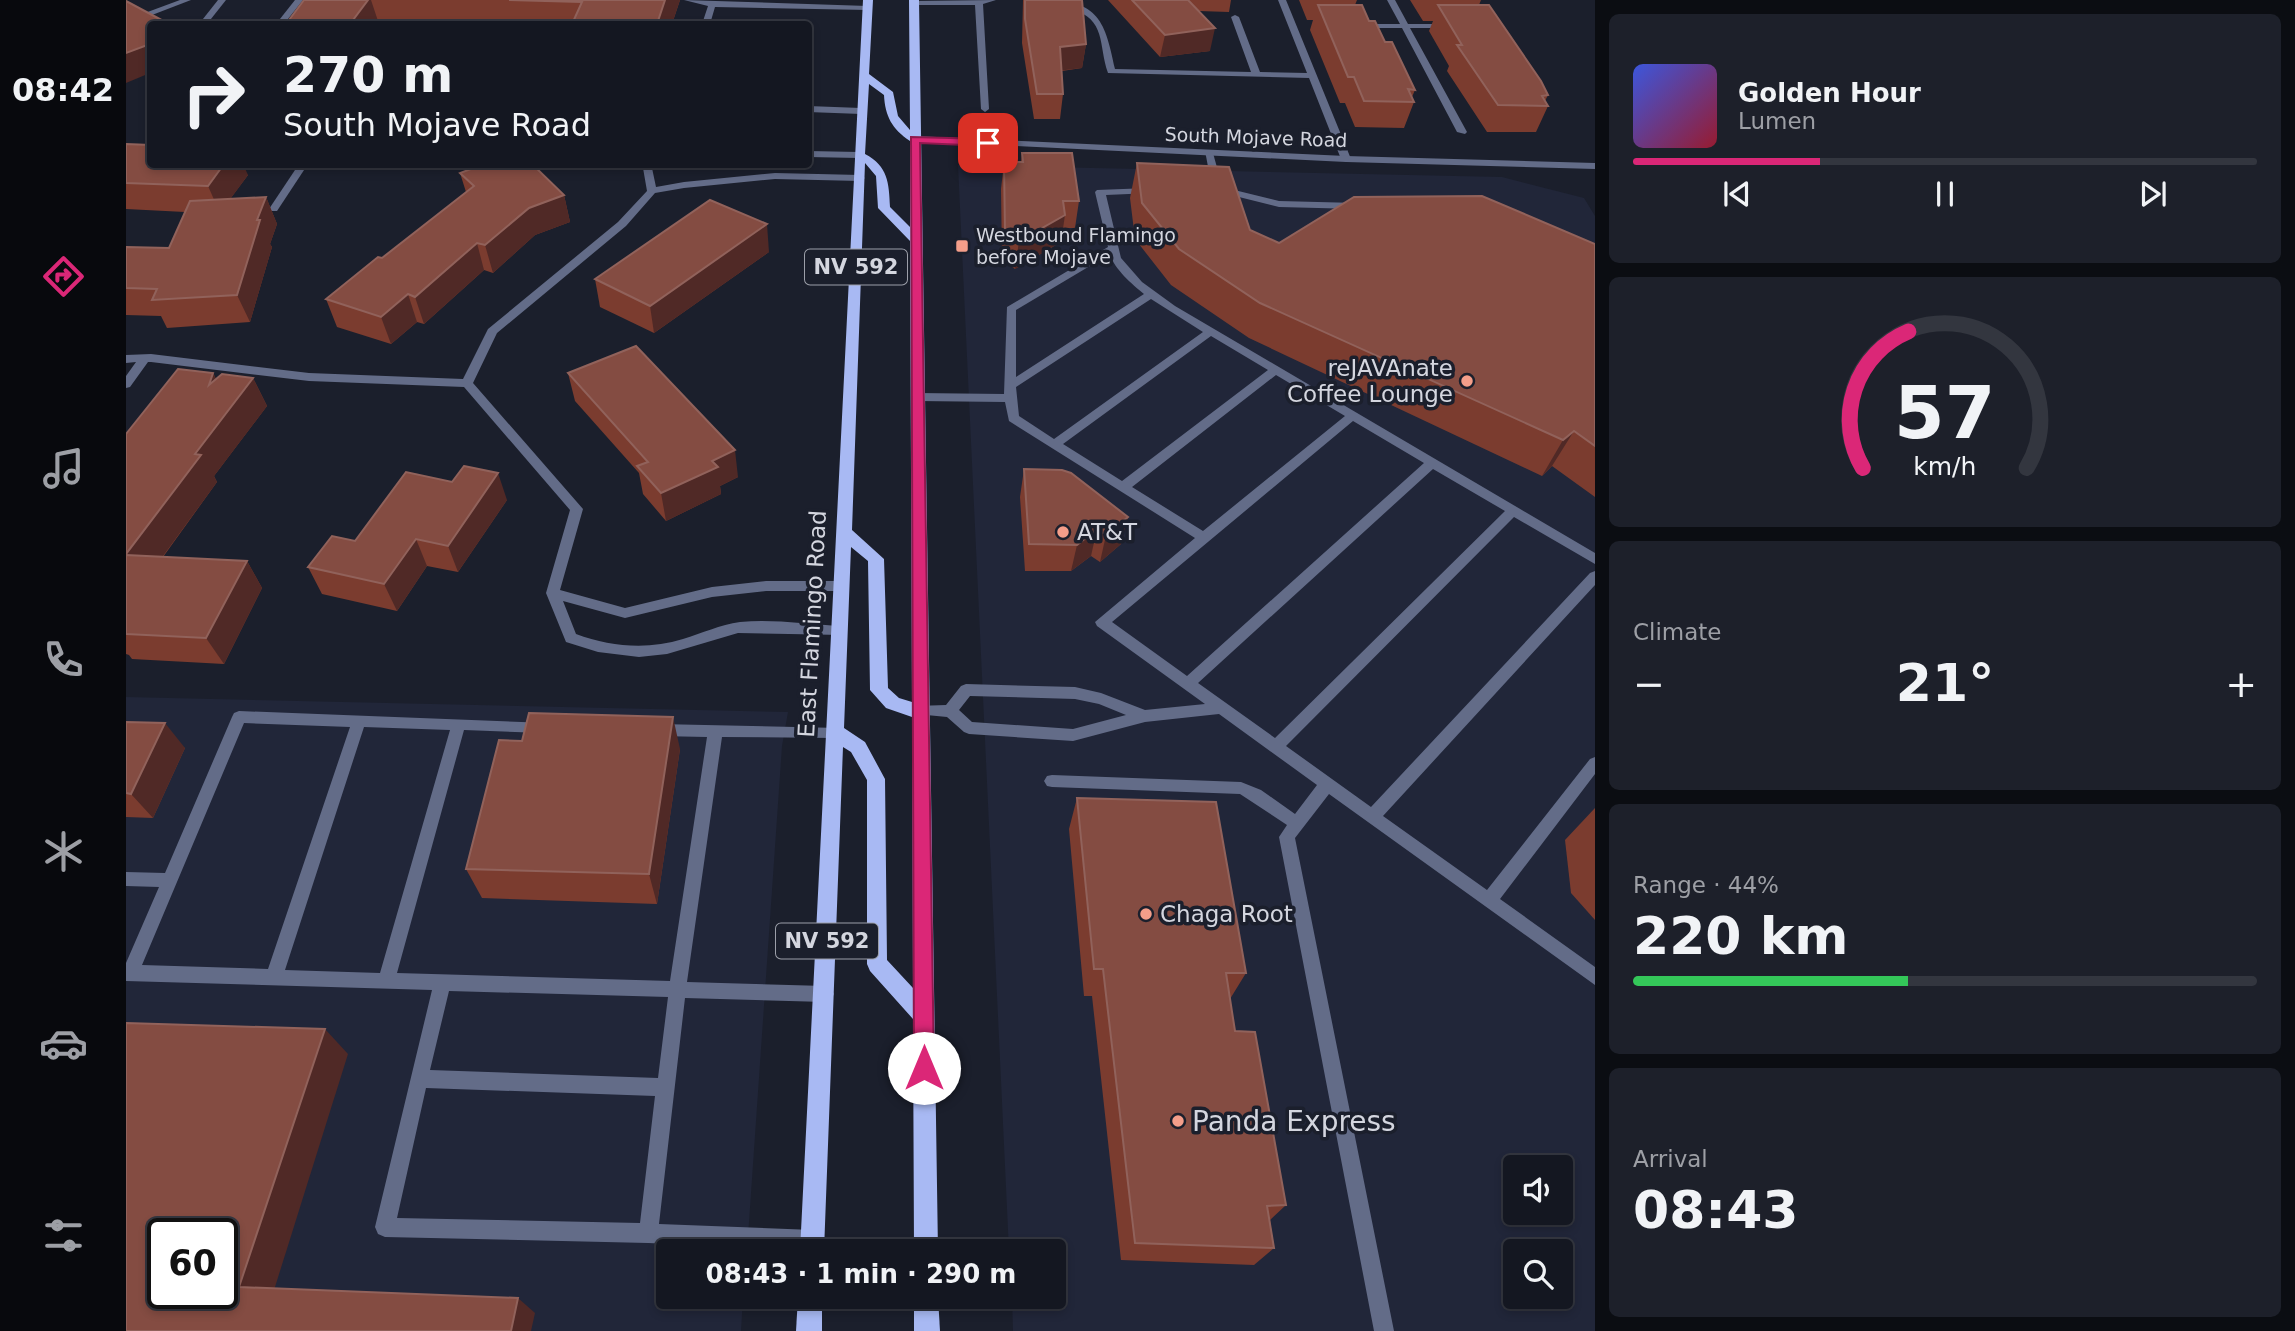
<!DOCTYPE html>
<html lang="en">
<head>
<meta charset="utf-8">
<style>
	:root { --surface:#141721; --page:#1d202a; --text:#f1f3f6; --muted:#9d9fa5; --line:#33363f; --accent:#db2777 }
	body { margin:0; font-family:"DejaVu Sans",sans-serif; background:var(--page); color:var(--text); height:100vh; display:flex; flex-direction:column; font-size:26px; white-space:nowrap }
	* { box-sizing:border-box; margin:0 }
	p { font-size:23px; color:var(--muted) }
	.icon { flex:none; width:38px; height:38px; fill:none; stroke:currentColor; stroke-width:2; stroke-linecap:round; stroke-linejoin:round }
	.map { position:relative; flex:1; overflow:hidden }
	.side { display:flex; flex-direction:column; gap:14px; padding:14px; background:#0b0d12; width:700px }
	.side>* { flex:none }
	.banner { position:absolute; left:21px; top:21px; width:665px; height:147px; border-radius:7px; box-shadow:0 4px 10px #0003,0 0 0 2px var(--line); background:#141721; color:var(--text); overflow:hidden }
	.tools { position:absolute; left:1377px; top:1155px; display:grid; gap:14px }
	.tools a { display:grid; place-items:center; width:70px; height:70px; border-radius:7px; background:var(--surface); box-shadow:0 4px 10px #0003,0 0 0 2px var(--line); font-size:35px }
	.speed { position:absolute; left:21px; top:1218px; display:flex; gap:14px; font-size:35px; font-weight:700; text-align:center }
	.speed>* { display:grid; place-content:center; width:91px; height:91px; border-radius:50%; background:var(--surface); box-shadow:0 4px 10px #0003,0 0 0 2px var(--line); line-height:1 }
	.speed .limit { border:4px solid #111; border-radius:10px; background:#fff; color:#111 }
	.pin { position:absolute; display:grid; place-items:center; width:60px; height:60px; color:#fff; margin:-30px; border-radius:14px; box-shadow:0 4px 10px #0006 }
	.me { position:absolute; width:77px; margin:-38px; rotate:0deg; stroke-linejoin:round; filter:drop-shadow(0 0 5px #0008) }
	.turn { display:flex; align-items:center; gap:24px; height:147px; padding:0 21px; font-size:32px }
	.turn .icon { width:91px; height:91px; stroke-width:2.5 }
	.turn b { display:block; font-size:49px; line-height:60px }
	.big { font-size:52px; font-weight:600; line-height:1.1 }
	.side .tile { flex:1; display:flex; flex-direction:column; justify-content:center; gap:10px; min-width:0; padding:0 24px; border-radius:10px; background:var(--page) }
	.side .dial { align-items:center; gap:0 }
	.dial svg { height:182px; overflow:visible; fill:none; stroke:var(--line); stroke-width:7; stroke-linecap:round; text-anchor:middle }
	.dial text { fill:var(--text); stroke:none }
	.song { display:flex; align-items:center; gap:21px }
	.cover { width:84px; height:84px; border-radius:10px; background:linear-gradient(135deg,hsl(230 70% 55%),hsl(350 70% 35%)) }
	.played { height:7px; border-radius:4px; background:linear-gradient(90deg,var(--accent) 30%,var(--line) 30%) }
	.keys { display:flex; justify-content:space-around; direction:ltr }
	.heat { display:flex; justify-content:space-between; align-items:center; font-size:38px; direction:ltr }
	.charge { height:10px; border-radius:5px; background:linear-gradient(90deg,#34c759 44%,var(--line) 0) }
	.trip { position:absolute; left:530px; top:1239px; width:410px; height:70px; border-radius:7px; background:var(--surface); box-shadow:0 4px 10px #0003,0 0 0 2px var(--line); font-weight:600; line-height:70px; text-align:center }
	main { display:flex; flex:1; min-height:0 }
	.menu { display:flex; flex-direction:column; width:126px; justify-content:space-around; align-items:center; background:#08090d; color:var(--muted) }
	.menu .icon { width:49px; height:49px }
	.menu .active { color:var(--accent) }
	.menu b { font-size:32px; color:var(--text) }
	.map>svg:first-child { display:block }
	.built { fill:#212639; fill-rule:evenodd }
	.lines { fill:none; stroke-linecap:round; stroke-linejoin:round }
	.service { fill:#636c88; fill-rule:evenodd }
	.minor { fill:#636c88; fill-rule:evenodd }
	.primary { fill:#a8b9f3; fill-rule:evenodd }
	.wall { fill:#7b3c2f }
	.shaded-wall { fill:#502926 }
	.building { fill:#844c42; stroke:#91625b; stroke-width:2; fill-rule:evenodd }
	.route { fill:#db2777; stroke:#8e194d; stroke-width:2 }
	.poi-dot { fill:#f49e8a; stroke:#1b1f2c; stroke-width:2.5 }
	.labels { text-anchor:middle; stroke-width:7; stroke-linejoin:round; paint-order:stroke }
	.far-street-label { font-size:19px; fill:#d4d6df; stroke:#1b1f2c }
	.far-poi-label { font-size:19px; fill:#d4d6df; stroke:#1b1f2c; text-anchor:start }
	.shield { fill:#1b1f2c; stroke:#9c9fa9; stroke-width:2 }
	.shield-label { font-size:21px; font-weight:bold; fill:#d4d6df }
	.poi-label { font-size:23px; fill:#d4d6df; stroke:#1b1f2c; text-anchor:start }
	.street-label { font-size:23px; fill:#d4d6df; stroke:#1b1f2c }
	.near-poi-label { font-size:28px; fill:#d4d6df; stroke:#1b1f2c; text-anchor:start }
</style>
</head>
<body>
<main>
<nav class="menu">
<b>08:42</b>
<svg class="icon active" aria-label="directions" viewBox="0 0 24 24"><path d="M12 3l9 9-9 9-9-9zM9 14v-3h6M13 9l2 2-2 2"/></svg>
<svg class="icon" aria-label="music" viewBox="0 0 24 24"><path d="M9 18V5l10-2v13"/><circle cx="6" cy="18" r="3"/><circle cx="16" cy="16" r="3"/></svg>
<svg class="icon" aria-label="phone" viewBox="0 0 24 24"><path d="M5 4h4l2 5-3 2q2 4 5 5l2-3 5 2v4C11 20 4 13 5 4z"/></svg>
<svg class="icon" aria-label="climate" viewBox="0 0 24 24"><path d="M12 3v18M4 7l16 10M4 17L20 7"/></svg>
<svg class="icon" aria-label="car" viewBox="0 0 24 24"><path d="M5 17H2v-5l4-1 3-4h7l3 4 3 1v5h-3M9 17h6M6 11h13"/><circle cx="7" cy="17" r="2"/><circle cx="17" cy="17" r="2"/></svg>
<svg class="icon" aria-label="filters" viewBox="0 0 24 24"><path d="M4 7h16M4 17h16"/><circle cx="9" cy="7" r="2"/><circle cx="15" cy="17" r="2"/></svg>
</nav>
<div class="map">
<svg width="1469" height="1331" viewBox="0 0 1469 1331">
	<rect width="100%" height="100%" fill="#1b1f2c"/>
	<!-- built -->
	<g class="built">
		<path d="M 832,165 L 1376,177 L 1458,198 L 1469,216 L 1469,1331 L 887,1331 L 886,1297 L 928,1297 L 928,1251 L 883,1251 ZM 1390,1167 L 1435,1167 L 1435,1213 L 1390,1213 ZM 1390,1251 L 1435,1251 L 1435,1297 L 1390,1297 Z"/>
		<path d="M 0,697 L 662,712 L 656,746 L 621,1251 L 542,1251 L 542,1297 L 617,1297 L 615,1331 L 0,1331 ZM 37,1234 L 96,1234 L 96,1293 L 37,1293 Z"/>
	</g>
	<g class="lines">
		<!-- service -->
		<g class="service">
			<polygon points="54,0 65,0 0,25 0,20"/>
			<polygon points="92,0 100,0 81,24 73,24"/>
			<polygon points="169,0 177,0 158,24 150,24"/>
			<polygon points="558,0 742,6 746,8 742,10 589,7 584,24 576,24 582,6"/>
			<polygon points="870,0 857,4 863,109 859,112 855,109 849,5 788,5 784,3 788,1"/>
			<path d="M 912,0 C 971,0 978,16 989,69 L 1125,72 L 1105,17 L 1109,15 L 1113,17 L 1134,72 L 1181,73 L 1152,0 L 1160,0 L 1225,159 L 1220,162 L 1215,159 L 1183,78 L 982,73 C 972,45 981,19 945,9 C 934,6 921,5 912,0 Z"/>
			<polygon points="1261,0 1269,0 1282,24 1322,24 1326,26 1322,28 1284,28 1341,132 1339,134 1331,132 1276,28 1234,28 1230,26 1234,24 1274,24"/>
			<polygon points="682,106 735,108 739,111 735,114 682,112"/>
			<polygon points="682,151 733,152 738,155 733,158 682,157"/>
			<polygon points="1079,151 1087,153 1095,182 1093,184 1085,182"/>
			<polygon points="173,164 182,164 151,211 145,211 143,209"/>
			<path d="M 511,164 L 543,164 L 526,168 L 530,187 L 558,182 L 649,173 L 734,175 L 739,178 L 734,181 L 649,179 L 558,188 L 529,193 L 500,226 L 371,333 L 347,383 L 457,509 L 434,590 L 499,608 L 586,587 L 640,581 L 715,581 L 722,586 L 715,591 L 640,591 L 586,597 L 499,618 L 437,601 L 450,634 C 485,647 522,650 557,639 C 576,633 594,625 614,622 C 647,619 680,624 712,626 L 719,631 L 717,635 L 612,633 L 541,654 L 513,657 L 472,652 L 440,642 L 420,593 L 444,510 L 338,387 L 183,381 L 25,362 L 22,362 L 4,387 L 0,388 L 0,376 L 10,362 L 0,363 L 0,355 L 25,354 L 183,373 L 337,379 L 362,329 L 492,222 L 521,191 L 517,168 Z"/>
			<polygon points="1096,187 1153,201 1231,203 1236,206 1231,209 1153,207 1093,192 1093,188"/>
			<path d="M 1023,188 L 1028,191 L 1026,193 L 980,195 L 995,258 L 1016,282 L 1049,306 L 1469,553 L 1469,564 L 1388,517 L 1160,746 L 1245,807 L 1464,573 L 1469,571 L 1469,585 L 1257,816 L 1361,890 L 1464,759 L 1469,757 L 1469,774 L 1374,899 L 1469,967 L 1469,985 L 1203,794 L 1169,838 L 1268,1331 L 1248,1331 L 1153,837 L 1161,825 L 1114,794 L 926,787 L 921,786 L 918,781 L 921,776 L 926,775 L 1115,782 L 1135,790 L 1169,814 L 1191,785 L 1093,714 L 1019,722 L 947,741 L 843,734 L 838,732 L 821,717 L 790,714 L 788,710 L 790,706 L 820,705 L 835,686 L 840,684 L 949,687 L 975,693 L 1019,710 L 1079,704 L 971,626 L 969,622 L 1069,538 L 883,421 L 879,402 L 791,401 L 785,397 L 791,393 L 878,394 L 881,307 L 982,247 L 969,192 L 971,190 ZM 984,254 C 988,269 1006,284 1018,294 L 890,377 L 890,310 ZM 1025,299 L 1077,332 L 928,439 L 893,416 L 890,387 ZM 1085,336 L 1142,370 L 996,481 L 937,444 ZM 1150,375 L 1219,416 L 1077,531 L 1006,487 ZM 1227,421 L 1298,463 L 1061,676 L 986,622 ZM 1307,469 L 1379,511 L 1149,738 L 1072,683 ZM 844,696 L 949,699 L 973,704 L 1000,715 L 947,729 L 846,722 L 833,710 Z"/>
			<path d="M 113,711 L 422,723 L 424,727 L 422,731 L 417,733 L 338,730 L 271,973 L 544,981 L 581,737 L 532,736 L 527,734 L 525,730 L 527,726 L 532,724 L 714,728 L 716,732 L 714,736 L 709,738 L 596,737 L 561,982 L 699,986 L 705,988 L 708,994 L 705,1000 L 699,1002 L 559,998 L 533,1224 L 687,1230 L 694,1233 L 697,1240 L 694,1247 L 687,1250 L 522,1243 L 259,1237 L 252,1234 L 249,1227 L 306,990 L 0,981 L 0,963 L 33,887 L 0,886 L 0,872 L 39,873 L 106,717 L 108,713 ZM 118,723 L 224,727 L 142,969 L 16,965 ZM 238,727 L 324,730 L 254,973 L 159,970 ZM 323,991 L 542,997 L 532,1078 L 304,1070 ZM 300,1088 L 529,1096 L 514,1223 L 271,1218 Z"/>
		</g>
		<!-- minor -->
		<polygon class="minor" points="789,136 1220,156 1469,163 1469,169 1220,162 786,141 784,139"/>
		<!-- primary -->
		<g class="primary">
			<path d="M 737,0 L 747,0 L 743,74 L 767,92 L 772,116 L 784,130 L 783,0 L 793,0 L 812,1251 L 788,1251 L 787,1019 L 744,971 L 741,964 L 741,780 L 725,752 L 717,747 L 698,1251 L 674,1251 ZM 743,84 L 758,95 C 759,116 766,129 784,141 L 784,227 L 764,207 C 763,183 762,166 739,154 ZM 739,163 L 750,176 L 752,208 L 784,241 L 786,702 L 773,698 L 762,688 L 758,559 L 726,530 ZM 725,547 L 742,561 L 744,690 L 760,708 L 786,717 L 787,988 L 761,960 L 759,779 L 739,742 L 718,728 Z"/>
			<polygon points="672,1297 696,1297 696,1331 670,1331"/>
			<polygon points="788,1297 812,1297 814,1331 788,1331"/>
		</g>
	</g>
	<!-- wall -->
	<g class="wall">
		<polygon points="178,0 554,0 546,24 160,24"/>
		<polygon points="897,0 956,0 960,44 956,68 936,71 937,94 934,119 908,119 896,43"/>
		<polygon points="982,0 1105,0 1103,12 1073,11 1084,51 1034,57"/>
		<polygon points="1173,0 1231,0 1229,5 1243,21 1259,42 1289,90 1286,97 1288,102 1278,128 1229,127 1219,103 1214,103 1184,30 1187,20 1181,20"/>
		<polygon points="1284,0 1355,0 1353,5 1422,95 1419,101 1422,106 1410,132 1361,132 1321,71 1323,66 1303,31 1307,21 1297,21"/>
		<polygon points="0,144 122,175 104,199 140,197 151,224 144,244 146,247 124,322 41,328 35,316 0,315 0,247 43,248 59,212 0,209"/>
		<polygon points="896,153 953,201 949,228 937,228 935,242 889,269 876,260 875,189 878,162 895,162"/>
		<polygon points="1011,163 1124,230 1153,243 1469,244 1469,497 1426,466 1416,476 1123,338 1045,285 1009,239 1004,198"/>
		<polygon points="334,173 438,195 444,222 409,235 367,273 358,270 298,324 291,322 265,344 211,327 200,299 256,258 340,192"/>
		<polygon points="643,252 528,333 474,307 469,279"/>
		<polygon points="87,373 90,379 127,378 141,406 88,476 91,482 37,557 121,561 136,588 98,664 6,659 3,655 0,654 0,434"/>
		<polygon points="442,373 612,477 594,486 595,494 540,521 517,494 513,473 449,401"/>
		<polygon points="898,469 1002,517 995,544 974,562 965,556 945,571 899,571 894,497"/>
		<polygon points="381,500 332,572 301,566 271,611 196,594 182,567 229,541"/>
		<polygon points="0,722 59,748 27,818 0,817"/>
		<polygon points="554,749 531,904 356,898 340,869"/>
		<polygon points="951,798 1120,973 1104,999 1109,1031 1160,1205 1144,1220 1148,1248 1128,1265 995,1260 966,996 958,996 943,829"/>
		<polygon points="1469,808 1469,920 1445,893 1439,840"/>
	</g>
	<!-- shaded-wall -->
	<g class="shaded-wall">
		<polygon points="242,0 245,0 253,24 224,24"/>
		<polygon points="539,0 554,0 546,24 531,24"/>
		<polygon points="1089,28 1084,51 1034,57 1039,35"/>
		<polygon points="24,44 24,73 0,83 0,53"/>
		<polygon points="960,44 956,68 931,71 934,47"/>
		<polygon points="98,164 117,164 122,175 94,213 82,186"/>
		<polygon points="438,195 444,222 409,235 367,273 359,245 403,208"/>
		<polygon points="140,197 151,224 144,244 146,247 124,322 111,295 131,220"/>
		<polygon points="939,215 935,242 889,269 893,241"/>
		<polygon points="641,224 643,252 528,333 524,306"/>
		<polygon points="351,243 358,270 298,324 289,297"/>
		<polygon points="282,294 291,322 265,344 255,317"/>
		<polygon points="87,373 102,401 83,385"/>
		<polygon points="127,378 141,406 88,476 91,482 18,582 0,554 69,454"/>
		<polygon points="1448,431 1426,466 1416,476 1437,440"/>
		<polygon points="609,450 612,477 594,486 595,494 540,521 535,493 586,461"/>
		<polygon points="372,473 381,500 332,572 322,546"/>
		<polygon points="1002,517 995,544 974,562 980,535"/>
		<polygon points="971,529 965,556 945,571 951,545"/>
		<polygon points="290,539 301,566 271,611 258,584"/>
		<polygon points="121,561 136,588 98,664 80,638"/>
		<polygon points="547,717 554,749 531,904 523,874"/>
		<polygon points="39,723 59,748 27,818 5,794"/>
		<polygon points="199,1029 222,1054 144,1303 113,1287"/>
		<polygon points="392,1298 409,1313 405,1331 385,1331"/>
	</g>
	<!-- building -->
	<g class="building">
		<polygon points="178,0 242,0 224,24 160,24"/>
		<polygon points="383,0 539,0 531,24 446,24 456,2"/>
		<polygon points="899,0 956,0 960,44 934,47 937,94 911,94 899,19"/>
		<polygon points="1006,0 1062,0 1089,28 1039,35"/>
		<polygon points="0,1 43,24 24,24 24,44 0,53"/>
		<polygon points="1192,5 1236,5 1243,21 1249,21 1259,42 1266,42 1289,90 1282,89 1288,102 1238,101 1228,77 1222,77"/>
		<polygon points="1312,5 1363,5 1415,81 1422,95 1416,96 1422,106 1372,105 1331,45 1336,45"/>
		<polygon points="0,144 24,145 24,164 98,164 82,186 0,183"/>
		<polygon points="896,153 946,153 953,201 937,201 939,215 893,241 879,233 878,162 897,162"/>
		<polygon points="1011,163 1103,167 1124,230 1153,243 1228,197 1356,196 1469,244 1469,446 1448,431 1437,440 1134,303 1053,249 1016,203"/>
		<polygon points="358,164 406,164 438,195 403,208 359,245 351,243 289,297 282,294 255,317 200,299 252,257 256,258 348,186 334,173"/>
		<polygon points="140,197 131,220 134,220 111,295 26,300 31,289 0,288 0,247 43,248 64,201"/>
		<polygon points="584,200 641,224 524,306 469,279"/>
		<polygon points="510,346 609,450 586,461 592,467 535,493 511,466 522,462 442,373"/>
		<polygon points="52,369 87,373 83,385 96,374 127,378 69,454 75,455 0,554 0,434"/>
		<polygon points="338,466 372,473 322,546 290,539 258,584 182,567 206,536 229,541 280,472 326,482"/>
		<polygon points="898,469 936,470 945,473 1002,517 980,535 971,529 951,545 903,544"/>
		<polygon points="0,555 121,561 80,638 0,634"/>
		<polygon points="403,713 547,717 523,874 340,869 373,740 396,741"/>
		<polygon points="0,722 39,723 5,794 0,793"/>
		<polygon points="951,798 1090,802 1120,973 1100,973 1109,1031 1129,1032 1160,1205 1141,1206 1148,1248 1009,1243 977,969 968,969"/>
		<path d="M 0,1023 L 199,1029 L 113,1287 L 392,1298 L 385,1331 L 0,1331 ZM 37,1234 L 96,1234 L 96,1293 L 37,1293 Z"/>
	</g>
	<!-- route -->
	<polygon class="route" points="785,137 862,139 868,143 862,146 794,143 808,1068 805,1075 798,1078 791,1075 788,1068"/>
	<!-- markers -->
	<g class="poi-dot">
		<rect x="829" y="239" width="14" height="14" rx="3.5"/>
		<circle cx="1341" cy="381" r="7"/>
		<circle cx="937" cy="532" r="7"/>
		<circle cx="1020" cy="914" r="7"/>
		<circle cx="1052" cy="1121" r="7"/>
	</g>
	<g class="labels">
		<!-- far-street labels -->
		<g class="far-street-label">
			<text transform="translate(1130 137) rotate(2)" y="7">South Mojave Road</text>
		</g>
		<!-- far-poi labels -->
		<g class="far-poi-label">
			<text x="850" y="242">Westbound Flamingo<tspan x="850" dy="22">before Mojave</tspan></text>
		</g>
		<!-- shield labels -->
		<g class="shield">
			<rect x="679" y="249.5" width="102" height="35" rx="5"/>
			<rect x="650" y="923.5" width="102" height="35" rx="5"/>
		</g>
		<g class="shield-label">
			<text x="730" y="274">NV 592</text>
			<text x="701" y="948">NV 592</text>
		</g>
		<!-- poi labels -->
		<g class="poi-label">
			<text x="1327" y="376" text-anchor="end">reJAVAnate<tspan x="1327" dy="26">Coffee Lounge</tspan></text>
			<text x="951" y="540">AT&amp;T</text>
			<text x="1034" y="922">Chaga Root</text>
		</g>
		<!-- street labels -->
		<g class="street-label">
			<text transform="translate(686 624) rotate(-87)" y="8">East Flamingo Road</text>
		</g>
		<!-- near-poi labels -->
		<g class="near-poi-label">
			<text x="1066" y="1131">Panda Express</text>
		</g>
	</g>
</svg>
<div class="tools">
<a><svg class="icon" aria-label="sound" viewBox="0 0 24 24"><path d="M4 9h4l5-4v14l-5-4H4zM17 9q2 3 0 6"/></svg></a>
<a><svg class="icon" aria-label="search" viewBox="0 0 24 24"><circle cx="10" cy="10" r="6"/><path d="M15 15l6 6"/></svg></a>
</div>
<div class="speed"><div class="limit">60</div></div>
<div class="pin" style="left:862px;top:143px;background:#d93025"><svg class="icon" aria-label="arrive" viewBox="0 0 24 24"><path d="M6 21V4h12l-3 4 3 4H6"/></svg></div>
<svg class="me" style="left:798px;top:1068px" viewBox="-20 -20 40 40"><circle r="19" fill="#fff"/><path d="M0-13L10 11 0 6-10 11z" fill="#db2777"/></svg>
<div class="trip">08:43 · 1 min · 290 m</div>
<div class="banner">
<div class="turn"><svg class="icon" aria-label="right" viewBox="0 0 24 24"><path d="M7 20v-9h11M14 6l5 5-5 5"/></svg><div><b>270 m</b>South Mojave Road</div></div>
</div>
</div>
<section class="side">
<div class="tile">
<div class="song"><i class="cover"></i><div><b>Golden Hour</b><p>Lumen</p></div></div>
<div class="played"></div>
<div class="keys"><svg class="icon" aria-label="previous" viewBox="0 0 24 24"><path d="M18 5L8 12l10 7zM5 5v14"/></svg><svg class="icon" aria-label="pause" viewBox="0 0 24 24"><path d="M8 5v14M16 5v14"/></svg><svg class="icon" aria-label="next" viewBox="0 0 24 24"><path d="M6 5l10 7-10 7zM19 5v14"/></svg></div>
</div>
<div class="tile dial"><svg viewBox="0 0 100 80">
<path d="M14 69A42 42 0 1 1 86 69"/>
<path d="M14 69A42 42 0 0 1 34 9" stroke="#db2777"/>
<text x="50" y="56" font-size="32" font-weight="700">57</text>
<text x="50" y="72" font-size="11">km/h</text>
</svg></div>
<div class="tile"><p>Climate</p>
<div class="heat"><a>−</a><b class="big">21°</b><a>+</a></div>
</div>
<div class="tile"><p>Range · 44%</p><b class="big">220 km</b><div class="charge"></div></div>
<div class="tile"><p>Arrival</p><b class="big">08:43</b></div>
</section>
</main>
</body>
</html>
